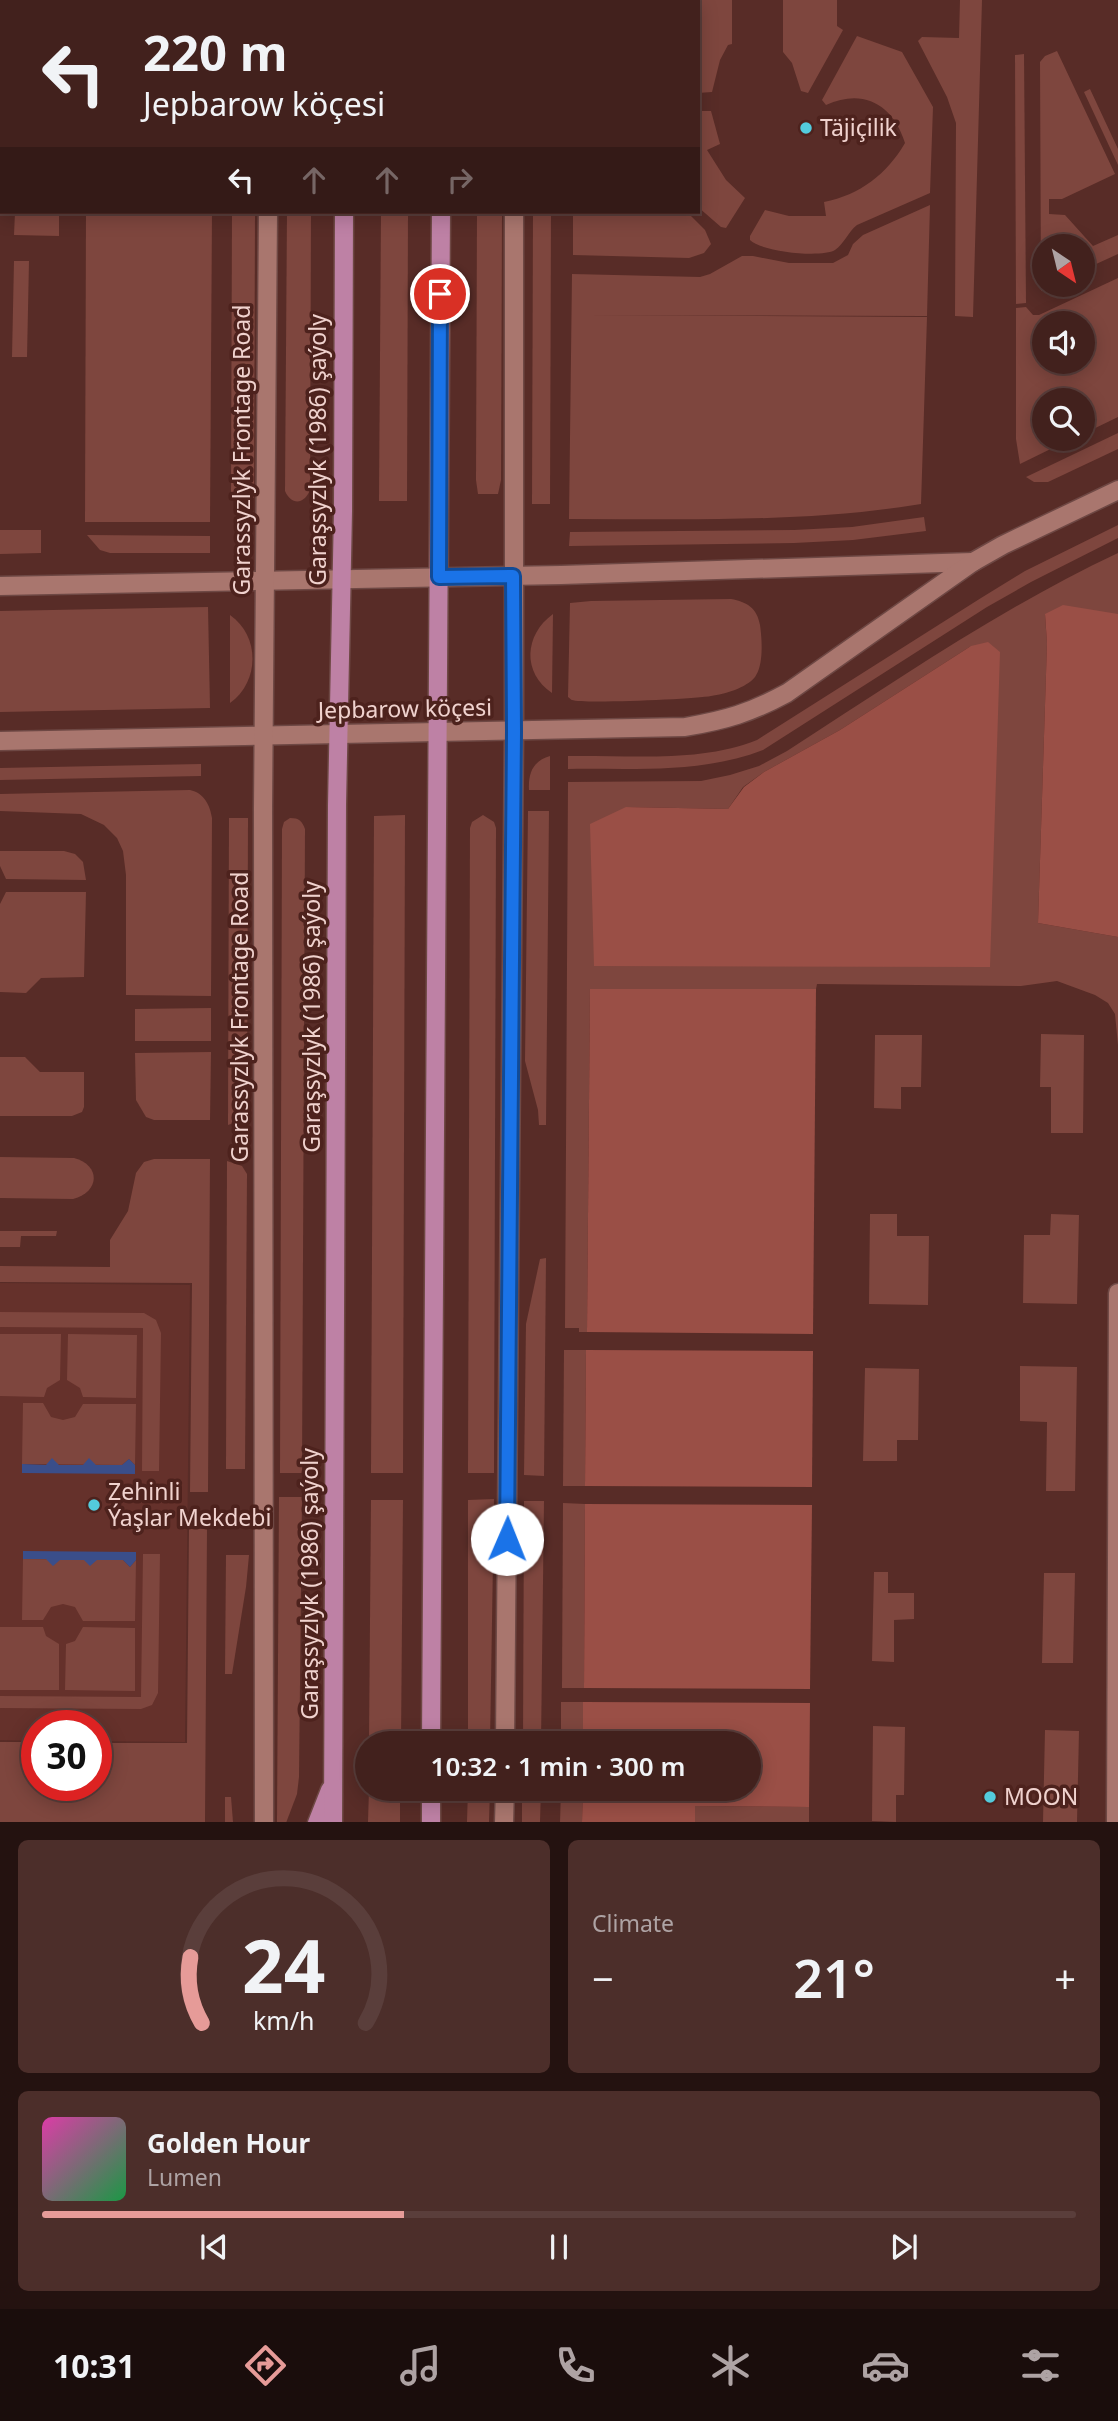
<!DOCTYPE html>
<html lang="en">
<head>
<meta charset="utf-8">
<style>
	:root { --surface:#42211d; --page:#4c2e2a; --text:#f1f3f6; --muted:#aea3a4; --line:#5a3e3b; --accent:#e69b98 }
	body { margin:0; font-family:"Noto Sans",sans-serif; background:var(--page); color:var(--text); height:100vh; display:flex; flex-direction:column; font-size:26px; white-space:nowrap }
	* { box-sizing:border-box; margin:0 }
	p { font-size:23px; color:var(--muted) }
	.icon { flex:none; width:38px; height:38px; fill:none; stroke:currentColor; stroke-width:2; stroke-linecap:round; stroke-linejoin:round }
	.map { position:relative; height:1822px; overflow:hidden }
	.panel { display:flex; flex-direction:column; gap:18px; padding:18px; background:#241210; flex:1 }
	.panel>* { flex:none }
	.guide { position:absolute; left:0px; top:0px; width:700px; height:214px; box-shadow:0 4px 18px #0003,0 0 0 2px var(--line); background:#42211d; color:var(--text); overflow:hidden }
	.needle { width:46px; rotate:145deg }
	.buttons { position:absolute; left:1032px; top:234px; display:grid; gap:14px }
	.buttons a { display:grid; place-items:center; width:63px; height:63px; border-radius:50%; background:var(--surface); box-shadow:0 4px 18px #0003,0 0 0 2px var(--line); font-size:35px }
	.speed { position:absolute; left:21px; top:1710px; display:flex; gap:14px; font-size:35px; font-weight:700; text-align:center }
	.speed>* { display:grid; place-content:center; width:91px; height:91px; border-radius:50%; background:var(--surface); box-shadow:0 4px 18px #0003,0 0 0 2px var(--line); line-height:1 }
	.speed .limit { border:10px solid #d22; background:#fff; color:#111 }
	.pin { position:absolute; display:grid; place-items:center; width:60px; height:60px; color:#fff; margin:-30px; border:4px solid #fff; border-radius:50%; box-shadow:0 2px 7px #0007 }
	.me { position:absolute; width:77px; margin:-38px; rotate:1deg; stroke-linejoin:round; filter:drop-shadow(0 0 5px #0008) }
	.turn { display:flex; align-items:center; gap:24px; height:147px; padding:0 28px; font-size:32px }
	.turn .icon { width:91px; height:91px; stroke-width:2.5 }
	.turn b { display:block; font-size:49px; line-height:60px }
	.lanes { display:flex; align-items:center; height:66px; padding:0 28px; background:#0003; justify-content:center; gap:35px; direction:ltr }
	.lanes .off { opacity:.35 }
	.big { font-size:52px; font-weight:600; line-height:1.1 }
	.panel .widget { flex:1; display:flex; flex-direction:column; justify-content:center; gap:10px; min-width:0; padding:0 24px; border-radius:10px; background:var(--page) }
	.panel .dial { align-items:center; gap:0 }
	.dial svg { height:182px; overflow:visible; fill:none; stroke:var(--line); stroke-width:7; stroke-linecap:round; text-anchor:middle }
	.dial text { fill:var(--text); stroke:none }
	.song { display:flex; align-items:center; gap:21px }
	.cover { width:84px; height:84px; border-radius:10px; background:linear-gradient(135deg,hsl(320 70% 55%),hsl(140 70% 35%)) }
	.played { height:7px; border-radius:4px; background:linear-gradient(90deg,var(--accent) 35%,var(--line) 35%) }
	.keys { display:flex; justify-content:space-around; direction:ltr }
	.heat { display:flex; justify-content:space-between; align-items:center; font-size:38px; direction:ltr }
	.panel .tiles { flex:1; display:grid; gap:18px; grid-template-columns:1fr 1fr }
	.widget:last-child { grid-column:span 2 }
	.trip { position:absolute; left:355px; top:1731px; width:406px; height:70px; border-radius:35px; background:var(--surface); box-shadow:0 4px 18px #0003,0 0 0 2px var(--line); font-weight:600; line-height:70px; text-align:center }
	.tabs { display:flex; height:112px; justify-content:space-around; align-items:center; background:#1a0d0c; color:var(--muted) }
	.tabs .icon { width:49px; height:49px }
	.tabs .current { color:var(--accent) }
	.tabs b { font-size:32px; color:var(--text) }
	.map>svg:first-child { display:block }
	.built { fill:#65312b }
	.green { fill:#7e463e; fill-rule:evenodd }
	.forest { fill:#9a4f46 }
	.water { fill:#3a4e8a }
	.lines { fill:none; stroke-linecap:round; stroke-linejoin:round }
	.minor-casing { stroke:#6e4844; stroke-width:21 }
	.major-casing { stroke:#6e4844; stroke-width:21 }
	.minor { stroke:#a9766e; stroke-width:18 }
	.major { stroke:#be81a5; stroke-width:18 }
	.route-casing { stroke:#114b97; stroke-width:18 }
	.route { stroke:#1a73e8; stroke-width:12 }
	.poi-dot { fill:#53cbdc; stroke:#4d221d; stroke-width:2.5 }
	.labels { text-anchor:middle; stroke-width:7; stroke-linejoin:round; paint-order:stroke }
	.poi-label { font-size:23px; fill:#f0d2ce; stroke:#4d221d; text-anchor:start }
	.street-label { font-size:23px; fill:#f0d2ce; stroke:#4d221d }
</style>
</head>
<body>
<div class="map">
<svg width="1118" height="1823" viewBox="0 0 1118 1823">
	<rect width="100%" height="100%" fill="#582c27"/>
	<!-- built -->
	<polygon class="built" points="0,1283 190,1285 185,1742 96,1741 96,1726 37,1726 37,1741 0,1740"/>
	<!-- green -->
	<g class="green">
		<polygon points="640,0 732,0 732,44 728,45 720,60 712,92 698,93 698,2"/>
		<polygon points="783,0 837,0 837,26 843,30 808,93 801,91 792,63 783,52"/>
		<polygon points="960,0 982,0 973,317 955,316 956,123 947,97 918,41 922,37 959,38"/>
		<path d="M 857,36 L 902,52 L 933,107 L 930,193 L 857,225 C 848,232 844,244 835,250 C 821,258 762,252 750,240 L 750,236 L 765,210 L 789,216 L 826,216 L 824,202 C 860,195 887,174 905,143 C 893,104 863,88 826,105 L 822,100 Z"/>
		<polygon points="1057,51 1115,174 1062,199 1049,199 1049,214 1065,215 1093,246 1118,235 1118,254 1083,270 1083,247 1045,247 1045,285 1053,285 1041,291 1040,62 1045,56"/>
		<polygon points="1024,54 1026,303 1016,304 1015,55"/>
		<polygon points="1090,89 1118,149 1118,165 1084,92"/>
		<polygon points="698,111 711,111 720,144 707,150 726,180 745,198 726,228 721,227 698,207"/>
		<path d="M 930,205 L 927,316 L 580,315 L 927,317 L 921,504 C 806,523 686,519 569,519 L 572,274 L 700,277 L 710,274 L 742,256 L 753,256 L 789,263 L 833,263 L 848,255 L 853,244 L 863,235 Z"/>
		<polygon points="15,212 59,212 59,236 14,235"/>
		<polygon points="86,212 212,212 210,522 85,522"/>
		<polygon points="232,212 255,212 254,498 231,498"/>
		<path d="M 287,212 L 311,212 L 310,490 C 304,505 291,505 285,491 Z"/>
		<polygon points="381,212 408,212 407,501 379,501"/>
		<polygon points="477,212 502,212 501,480 498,494 478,494 476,480"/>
		<polygon points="533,212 551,212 550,504 532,504"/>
		<polygon points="573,212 687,212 705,230 711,244 704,253 689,258 573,255"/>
		<polygon points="14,261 29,261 27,357 12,357"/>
		<path d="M 1118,278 L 1118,417 L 1083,434 L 1083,401 L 1045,401 L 1045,439 L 1071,439 L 1020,464 L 1016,439 L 1016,308 L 1026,307 L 1033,315 L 1039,315 ZM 1045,324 L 1083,324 L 1083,362 L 1045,362 Z"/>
		<polygon points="1118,433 1118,449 1048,482 1034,482 1026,477"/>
		<polygon points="924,517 926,531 853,540 794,543 569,546 570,532 794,530 852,527"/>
		<path d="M 1118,525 L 1118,538 L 1031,582 L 987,607 L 763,750 C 701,774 633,768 568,769 L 568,756 C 628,755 701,763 757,740 L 981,598 L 1025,571 Z"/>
		<polygon points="0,530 41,530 41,553 0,554"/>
		<polygon points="87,535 210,536 210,553 110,553 100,550"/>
		<path d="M 1118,553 L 1118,614 L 1045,615 L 1047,643 L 1038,923 L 1118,937 L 1118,1045 L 1115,1014 L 1108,1003 L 1095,995 L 1057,981 L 1021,986 L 817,984 L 816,989 L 590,989 L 587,1332 L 579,1332 L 579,1328 L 565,1328 L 568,782 L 701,781 L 730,775 L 759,766 L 787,751 C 896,681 1001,608 1118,553 ZM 971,646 L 594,966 L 627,807 L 728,809 L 743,787 L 764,772 L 840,730 Z"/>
		<path d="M 731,599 C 747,602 757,608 760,625 C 762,639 764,665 755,677 C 746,688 725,694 711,696 C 697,699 582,704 572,700 C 571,700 570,698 568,697 L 570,603 L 591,601 Z"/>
		<polygon points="208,607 210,708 0,712 0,611"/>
		<path d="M 553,614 L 552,693 C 522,673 524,635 553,614 Z"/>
		<path d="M 230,615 C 260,636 260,681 230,703 Z"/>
		<path d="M 550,756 L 550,790 L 529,790 C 528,773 533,761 550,756 Z"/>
		<polygon points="201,764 201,776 0,780 0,768"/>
		<path d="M 190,790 C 204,793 210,805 212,818 L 211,996 L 126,995 L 126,875 L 123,851 L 117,838 L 104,825 L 81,814 L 0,811 L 0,794 Z"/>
		<polygon points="528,811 549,811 546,1125 539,1125 538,1110 525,1061"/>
		<polygon points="405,815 403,1473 371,1473 374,816"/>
		<polygon points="483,815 494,822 496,828 494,1473 468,1473 470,828 472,822"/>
		<polygon points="229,818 248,818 247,1116 242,1120 228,1125"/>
		<path d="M 290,818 C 299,818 302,821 305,829 L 302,1473 L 280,1473 L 282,829 L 284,822 Z"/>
		<polygon points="0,851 64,851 75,854 83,862 86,880 6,879 0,866"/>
		<polygon points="6,892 86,892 84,977 41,978 26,993 0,992 0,904"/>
		<polygon points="211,1008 211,1041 135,1041 135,1009"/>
		<polygon points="1041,1034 1084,1035 1083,1133 1051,1133 1051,1087 1040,1087"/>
		<polygon points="875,1035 922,1035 921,1087 901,1087 901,1109 874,1108"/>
		<polygon points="211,1052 210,1120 154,1120 146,1117 136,1100 135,1053"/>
		<polygon points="0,1057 25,1057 40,1072 84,1072 84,1107 82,1112 72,1116 0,1116"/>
		<path d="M 0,1157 L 74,1158 C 101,1165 100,1192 73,1199 L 0,1198 Z"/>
		<polygon points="154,1159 210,1159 208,1492 190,1492 192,1283 0,1282 0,1266 110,1267 110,1240 128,1211 136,1173 144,1162"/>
		<polygon points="227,1161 242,1166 247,1174 245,1469 226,1469"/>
		<polygon points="870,1214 897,1214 897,1236 929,1236 928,1305 869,1304"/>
		<polygon points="1051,1214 1079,1215 1077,1304 1023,1303 1024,1235 1050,1235"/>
		<polygon points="0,1231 57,1231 56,1236 21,1236 20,1247 0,1247"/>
		<polygon points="546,1258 544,1476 524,1475 526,1324 540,1259"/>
		<polygon points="0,1312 144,1313 156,1320 161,1333 159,1471 142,1471 143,1328 0,1327"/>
		<polygon points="0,1334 61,1334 60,1380 47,1388 44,1397 0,1396"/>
		<polygon points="68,1334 137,1335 136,1398 83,1397 80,1388 67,1380"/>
		<polygon points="564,1350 586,1350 585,1486 563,1486"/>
		<polygon points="1020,1366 1077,1367 1075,1491 1046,1491 1047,1422 1020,1421"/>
		<polygon points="865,1368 919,1369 918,1440 897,1440 897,1461 863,1461"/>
		<polygon points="23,1403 43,1403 51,1417 63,1420 75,1417 83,1404 136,1404 135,1465 129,1459 122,1465 22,1464"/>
		<polygon points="279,1497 302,1497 299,1777 297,1794 286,1823 277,1822"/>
		<polygon points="494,1499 490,1743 468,1743 468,1500"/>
		<polygon points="371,1500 403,1500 401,1743 369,1743"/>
		<polygon points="524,1501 544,1501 541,1743 523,1743"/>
		<polygon points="563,1503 585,1504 584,1688 562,1688"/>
		<polygon points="189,1529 207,1529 205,1822 0,1822 0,1742 37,1742 37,1785 96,1785 96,1743 187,1743"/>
		<polygon points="143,1554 160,1554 158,1693 152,1705 141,1709 0,1708 0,1696 141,1697"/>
		<polygon points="226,1555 249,1555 246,1587 232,1674 225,1674"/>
		<polygon points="23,1559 123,1560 130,1567 136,1560 135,1621 83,1621 75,1607 63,1604 51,1607 43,1620 22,1620"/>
		<polygon points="874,1572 888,1572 888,1593 914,1593 914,1619 894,1620 894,1662 872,1661"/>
		<polygon points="1044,1573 1075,1573 1073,1663 1042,1663"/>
		<polygon points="0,1627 43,1627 46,1636 59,1644 59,1690 0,1690"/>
		<polygon points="83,1627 135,1628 135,1691 65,1690 66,1644 75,1641"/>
		<rect x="561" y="1702" width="22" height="41"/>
		<polygon points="873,1726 905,1727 904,1795 896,1795 896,1822 872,1821"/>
		<polygon points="1045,1730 1079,1731 1077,1822 1043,1822"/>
		<polygon points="369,1789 400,1789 400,1822 368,1822"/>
		<polygon points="468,1789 490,1789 489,1822 467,1822"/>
		<polygon points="522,1789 541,1789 540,1822 522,1822"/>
		<polygon points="561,1789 583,1789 582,1822 560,1823"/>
		<polygon points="225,1797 231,1797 233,1822 225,1822"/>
		<polygon points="695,1806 809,1807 809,1822 695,1823"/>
	</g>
	<!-- forest -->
	<g class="forest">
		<polygon points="1063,605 1118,614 1118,937 1038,923 1047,643 1045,614"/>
		<polygon points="988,642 1000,652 990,967 594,966 590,824 626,807 728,809 744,787 764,772 840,730 971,646"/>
		<polygon points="590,989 816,989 813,1334 587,1332"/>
		<polygon points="586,1350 813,1351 812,1487 585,1486"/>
		<polygon points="585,1504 812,1505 810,1689 584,1688"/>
		<polygon points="583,1702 810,1703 809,1807 695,1806 695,1822 582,1822 583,1789 749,1788 749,1743 583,1743"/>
	</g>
	<!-- water -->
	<g class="water">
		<polygon points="52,1458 59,1465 83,1465 89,1458 96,1465 122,1465 129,1459 135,1465 135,1474 22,1473 22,1464 46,1465"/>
		<polygon points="23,1551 136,1552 136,1560 130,1567 123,1560 97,1560 90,1566 84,1560 60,1560 53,1566 46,1559 23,1559"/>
	</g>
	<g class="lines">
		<defs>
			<g id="minor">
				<polyline points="269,2 269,0"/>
				<polyline points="516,2 516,0"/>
				<polyline points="0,586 561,575 973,562"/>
				<path d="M 0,741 L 685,727 C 726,720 750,713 787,693 L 973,562 L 1003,545 L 1118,490"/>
				<polyline points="505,1743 514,732 514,212"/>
				<polyline points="264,1823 263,807 268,212"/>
				<polyline points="504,1823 505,1788"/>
				<polyline points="1116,1823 1118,1293"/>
			</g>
			<g id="major">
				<polyline points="344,2 344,0"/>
				<polyline points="442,2 442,0"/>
				<polyline points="431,1743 441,212"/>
				<polyline points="317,1823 330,1790"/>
				<polyline points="333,1823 337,805 343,511 344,212"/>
				<polyline points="431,1823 431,1788"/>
			</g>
		</defs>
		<!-- minor casing -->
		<use href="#minor" class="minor-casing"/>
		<!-- major casing -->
		<use href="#major" class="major-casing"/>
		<!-- minor -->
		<use href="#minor" class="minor"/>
		<!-- major -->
		<use href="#major" class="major"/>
	</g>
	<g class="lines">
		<defs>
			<polyline id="route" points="440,294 439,577 513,576 514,732 507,1539"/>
		</defs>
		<!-- route casing -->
		<use href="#route" class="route-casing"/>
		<!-- route -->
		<use href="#route" class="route"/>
	</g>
	<!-- markers -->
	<g class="poi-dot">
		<circle cx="806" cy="128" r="7"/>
		<circle cx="94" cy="1505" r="7"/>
		<circle cx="990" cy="1797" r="7"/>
	</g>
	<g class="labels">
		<!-- poi labels -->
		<g class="poi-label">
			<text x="820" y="136">Täjiçilik</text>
			<text x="108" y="1500">Zehinli<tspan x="108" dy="26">Ýaşlar Mekdebi</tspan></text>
			<text x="1004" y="1805">MOON</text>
		</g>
		<!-- street labels -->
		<g class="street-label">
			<text transform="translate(242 450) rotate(-90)" y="8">Garassyzlyk Frontage Road</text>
			<text transform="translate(318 450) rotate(-90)" y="8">Garaşsyzlyk (1986) şaýoly</text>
			<text transform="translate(405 709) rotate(-1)" y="8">Jepbarow köçesi</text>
			<text transform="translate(240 1017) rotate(-90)" y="8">Garassyzlyk Frontage Road</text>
			<text transform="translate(312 1017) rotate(-90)" y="8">Garaşsyzlyk (1986) şaýoly</text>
			<text transform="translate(310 1584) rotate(-90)" y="8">Garaşsyzlyk (1986) şaýoly</text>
		</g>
	</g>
</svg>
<div class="buttons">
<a><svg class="needle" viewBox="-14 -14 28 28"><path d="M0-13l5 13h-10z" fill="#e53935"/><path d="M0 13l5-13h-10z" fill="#aea3a4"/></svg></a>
<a><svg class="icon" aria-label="sound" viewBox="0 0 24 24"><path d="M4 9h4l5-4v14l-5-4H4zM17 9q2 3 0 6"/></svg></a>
<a><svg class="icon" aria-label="search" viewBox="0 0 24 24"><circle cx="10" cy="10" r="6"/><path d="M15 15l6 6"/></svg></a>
</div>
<div class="speed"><div class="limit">30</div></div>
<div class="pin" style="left:440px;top:294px;background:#d93025"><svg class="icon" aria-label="arrive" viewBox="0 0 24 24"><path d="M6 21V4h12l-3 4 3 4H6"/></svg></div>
<svg class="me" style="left:507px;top:1539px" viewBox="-20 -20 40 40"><circle r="19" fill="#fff"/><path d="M0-13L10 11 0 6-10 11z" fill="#1a73e8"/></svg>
<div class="trip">10:32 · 1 min · 300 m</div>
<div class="guide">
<div class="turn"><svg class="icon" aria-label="left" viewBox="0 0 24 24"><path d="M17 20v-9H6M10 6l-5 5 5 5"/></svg><div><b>220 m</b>Jepbarow köçesi</div></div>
<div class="lanes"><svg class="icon" aria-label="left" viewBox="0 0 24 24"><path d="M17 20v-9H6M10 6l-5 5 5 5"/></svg><svg class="icon off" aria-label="ahead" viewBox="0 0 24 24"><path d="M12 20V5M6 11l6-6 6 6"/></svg><svg class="icon off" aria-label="ahead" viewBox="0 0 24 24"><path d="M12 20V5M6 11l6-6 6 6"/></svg><svg class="icon off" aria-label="right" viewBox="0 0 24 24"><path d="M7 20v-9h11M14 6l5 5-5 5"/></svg></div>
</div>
</div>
<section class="panel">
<div class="tiles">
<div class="widget dial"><svg viewBox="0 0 100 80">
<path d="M14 69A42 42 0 1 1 86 69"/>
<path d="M14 69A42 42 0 0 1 9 40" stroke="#e69b98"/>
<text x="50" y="56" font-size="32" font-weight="700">24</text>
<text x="50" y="72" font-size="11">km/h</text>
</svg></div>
<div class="widget"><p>Climate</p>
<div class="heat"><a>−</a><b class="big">21°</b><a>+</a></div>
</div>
<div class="widget">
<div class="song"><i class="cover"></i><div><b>Golden Hour</b><p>Lumen</p></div></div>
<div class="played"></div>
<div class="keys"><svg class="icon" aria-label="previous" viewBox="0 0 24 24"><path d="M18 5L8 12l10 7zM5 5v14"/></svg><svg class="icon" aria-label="pause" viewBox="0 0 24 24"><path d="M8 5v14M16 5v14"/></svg><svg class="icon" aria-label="next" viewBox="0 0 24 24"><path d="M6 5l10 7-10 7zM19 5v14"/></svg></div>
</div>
</div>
</section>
<nav class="tabs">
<b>10:31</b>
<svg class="icon current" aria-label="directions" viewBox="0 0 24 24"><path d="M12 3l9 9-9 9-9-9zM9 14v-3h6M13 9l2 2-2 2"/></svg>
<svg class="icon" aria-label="music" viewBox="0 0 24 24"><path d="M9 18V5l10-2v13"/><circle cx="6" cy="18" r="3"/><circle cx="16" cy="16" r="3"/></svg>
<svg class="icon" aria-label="phone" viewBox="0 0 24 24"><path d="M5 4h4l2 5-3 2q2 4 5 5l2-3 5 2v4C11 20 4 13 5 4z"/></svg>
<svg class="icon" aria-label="climate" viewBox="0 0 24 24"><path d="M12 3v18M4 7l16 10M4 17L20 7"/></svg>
<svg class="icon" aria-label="car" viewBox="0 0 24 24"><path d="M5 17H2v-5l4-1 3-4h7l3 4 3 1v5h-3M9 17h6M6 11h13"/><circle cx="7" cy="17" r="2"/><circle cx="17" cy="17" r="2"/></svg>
<svg class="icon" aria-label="filters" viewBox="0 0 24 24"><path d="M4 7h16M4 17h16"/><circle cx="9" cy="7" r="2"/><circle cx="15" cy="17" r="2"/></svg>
</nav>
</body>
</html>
